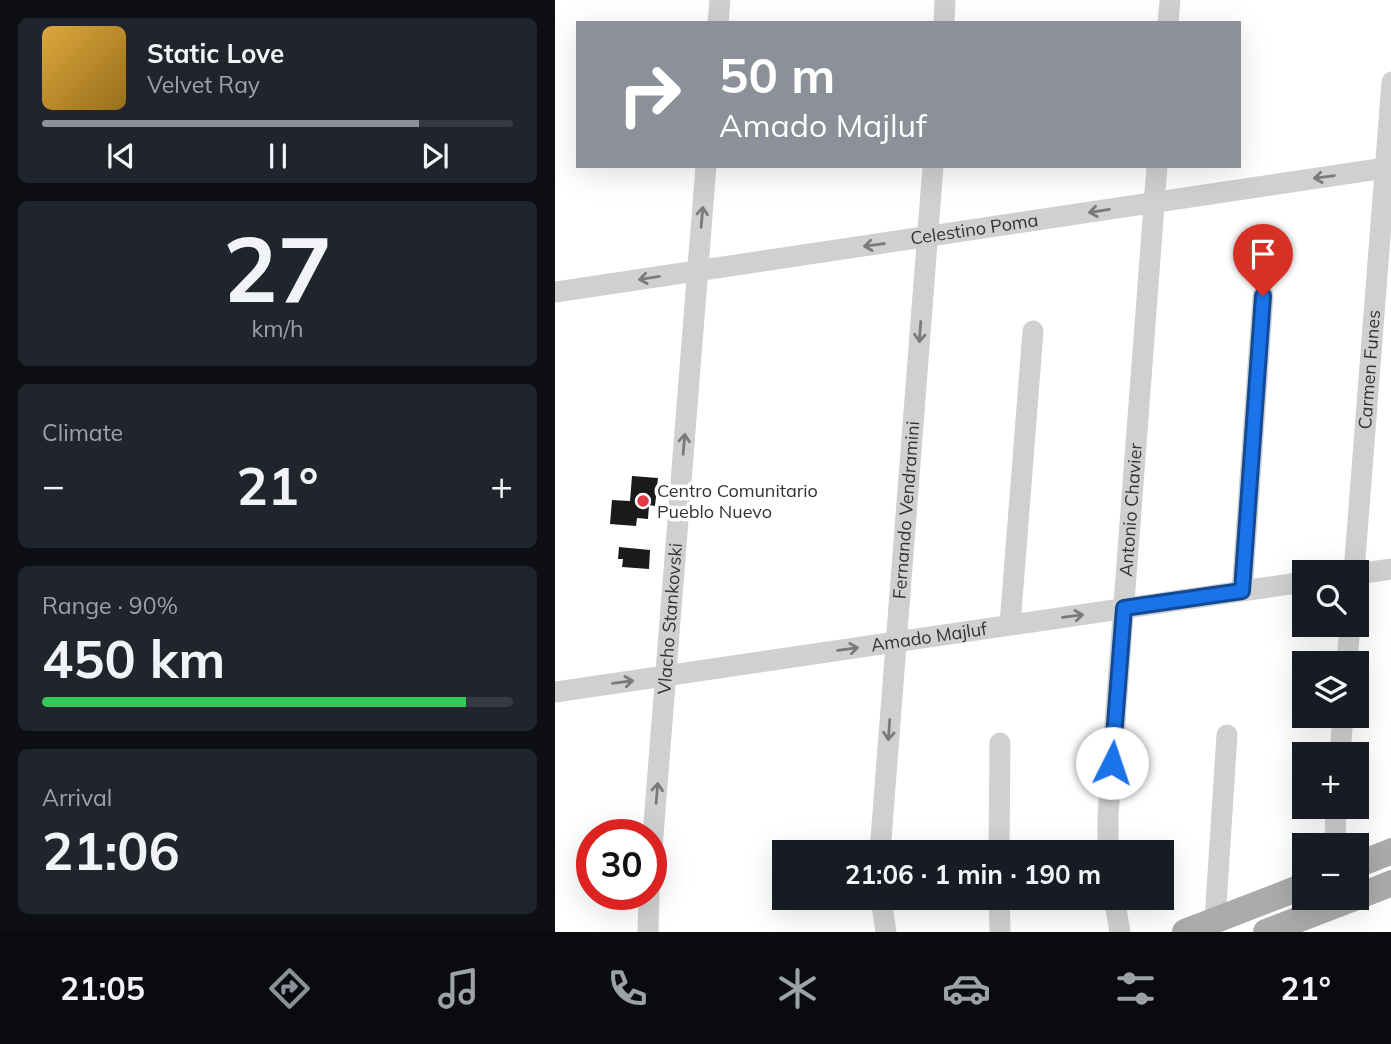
<!DOCTYPE html>
<html lang="en">
<head>
<meta charset="utf-8">
<style>
	:root { --surface:#171b24; --page:#20242c; --text:#f1f3f6; --muted:#9ea1a6; --line:#363941; --accent:#8c9099 }
	body { margin:0; font-family:Mulish,sans-serif; background:var(--page); color:var(--text); height:100vh; display:flex; flex-direction:column; font-size:26px; white-space:nowrap }
	* { box-sizing:border-box; margin:0 }
	p { font-size:23px; color:var(--muted) }
	.icon { flex:none; width:38px; height:38px; fill:none; stroke:currentColor; stroke-width:2; stroke-linecap:round; stroke-linejoin:round }
	.map { position:relative; flex:1; overflow:hidden }
	.sheet { display:flex; flex-direction:column; gap:18px; padding:18px; background:#0d0f14; width:555px }
	.sheet>* { flex:none }
	.guide { position:absolute; left:21px; top:21px; width:665px; height:147px; border-radius:0px; box-shadow:0 7px 28px #0002; background:#8c9099; color:#fff; overflow:hidden }
	.buttons { position:absolute; left:737px; top:560px; display:grid; gap:14px }
	.buttons a { display:grid; place-items:center; width:77px; height:77px; border-radius:0px; background:var(--surface); box-shadow:0 7px 28px #0002; font-size:35px }
	.speed { position:absolute; left:21px; top:819px; display:flex; gap:14px; font-size:35px; font-weight:700; text-align:center }
	.speed>* { display:grid; place-content:center; width:91px; height:91px; border-radius:50%; background:var(--surface); box-shadow:0 7px 28px #0002; line-height:1 }
	.speed .limit { border:10px solid #d22; background:#fff; color:#111 }
	.pin { position:absolute; display:grid; place-items:center; width:60px; height:60px; color:#fff; margin:-72px -30px; border-radius:50% 50% 50% 0; rotate:-45deg; box-shadow:0 0 7px #0007 }
	.pin .icon { rotate:45deg }
	.me { position:absolute; width:77px; margin:-38px; rotate:4deg; stroke-linejoin:round; filter:drop-shadow(0 0 5px #0008) }
	.turn { display:flex; align-items:center; gap:24px; height:147px; padding:0 28px; font-size:32px }
	.turn .icon { width:91px; height:91px; stroke-width:2.5 }
	.turn b { display:block; font-size:49px; line-height:60px }
	.big { font-size:52px; font-weight:700; line-height:1.1 }
	.sheet .tile { flex:1; display:flex; flex-direction:column; justify-content:center; gap:10px; min-width:0; padding:0 24px; border-radius:10px; background:var(--page) }
	.sheet .dial { align-items:center; gap:0 }
	.dial b { font-size:91px; line-height:1 }
	.song { display:flex; align-items:center; gap:21px }
	.cover { width:84px; height:84px; border-radius:10px; background:linear-gradient(135deg,hsl(40 70% 55%),hsl(40 70% 35%)) }
	.played { height:7px; border-radius:4px; background:linear-gradient(90deg,var(--accent) 80%,var(--line) 80%) }
	.keys { display:flex; justify-content:space-around; direction:ltr }
	.heat { display:flex; justify-content:space-between; align-items:center; font-size:38px; direction:ltr }
	.charge { height:10px; border-radius:5px; background:linear-gradient(90deg,#34c759 90%,var(--line) 0) }
	.trip { position:absolute; left:217px; top:840px; width:402px; height:70px; border-radius:0px; background:var(--surface); box-shadow:0 7px 28px #0002; font-weight:700; line-height:70px; text-align:center }
	.tabs { display:flex; height:112px; justify-content:space-around; align-items:center; background:#090b0e; color:var(--muted) }
	.tabs .icon { width:49px; height:49px }
	.tabs .current { color:var(--accent) }
	.tabs b { font-size:32px; color:var(--text) }
	main { display:flex; flex:1; min-height:0 }
	.map>svg:first-child { display:block }
	.building { fill:#1a1a1a }
	.lines { fill:none; stroke-linecap:round; stroke-linejoin:round }
	.minor { stroke:#d0d0d0; stroke-width:21 }
	.major { stroke:#ababab; stroke-width:26 }
	.oneway { stroke:#7a7a7a }
	.route-casing { stroke:#114b97; stroke-width:18 }
	.route { stroke:#1a73e8; stroke-width:12 }
	.poi-dot { fill:#e63946; stroke:#fff; stroke-width:2.5 }
	.labels { text-anchor:middle; stroke-width:7; stroke-linejoin:round; paint-order:stroke }
	.street-label { font-size:18px; fill:#333; stroke:#fff }
	.poi-label { font-size:18px; fill:#333; stroke:#fff; text-anchor:start }
</style>
</head>
<body>
<main>
<section class="sheet">
<div class="tile">
<div class="song"><i class="cover"></i><div><b>Static Love</b><p>Velvet Ray</p></div></div>
<div class="played"></div>
<div class="keys"><svg class="icon" aria-label="previous" viewBox="0 0 24 24"><path d="M18 5L8 12l10 7zM5 5v14"/></svg><svg class="icon" aria-label="pause" viewBox="0 0 24 24"><path d="M8 5v14M16 5v14"/></svg><svg class="icon" aria-label="next" viewBox="0 0 24 24"><path d="M6 5l10 7-10 7zM19 5v14"/></svg></div>
</div>
<div class="tile dial"><b>27</b><p>km/h</p></div>
<div class="tile"><p>Climate</p>
<div class="heat"><a>−</a><b class="big">21°</b><a>+</a></div>
</div>
<div class="tile"><p>Range · 90%</p><b class="big">450 km</b><div class="charge"></div></div>
<div class="tile"><p>Arrival</p><b class="big">21:06</b></div>
</section>
<div class="map">
<svg width="837" height="932" viewBox="0 0 837 932">
	<rect width="100%" height="100%" fill="#fff"/>
	<!-- building -->
	<g class="building">
		<polygon points="77,476 103,478 100,506 94,505 93,519 82,518 81,526 55,524 57,500 75,501"/>
		<polygon points="64,547 95,550 94,569 67,567 68,559 63,559"/>
	</g>
	<g class="lines">
		<!-- minor -->
		<g class="minor">
			<polyline points="163,23 165,0"/>
			<polyline points="389,23 390,0"/>
			<polyline points="613,23 615,0"/>
			<path id="s1" d="M 0,292 L 837,167"/>
			<path id="s2" d="M 799,572 L 837,82"/>
			<polyline points="802,574 837,569"/>
			<polyline points="687,591 708,296"/>
			<polyline points="455,625 478,331"/>
			<polyline points="792,663 795,625"/>
			<path id="s3" d="M 0,692 L 749,582"/>
			<polyline points="785,754 788,716"/>
			<polyline points="780,845 781,807"/>
			<path id="s4" d="M 325,852 L 378,166"/>
			<polyline points="444,852 445,743"/>
			<path id="s5" d="M 553,852 L 553,815 L 602,166"/>
			<path id="s6" d="M 96,861 L 151,166"/>
			<polyline points="326,898 331,932"/>
			<polyline points="444,898 445,932"/>
			<polyline points="559,898 565,932"/>
			<polyline points="660,920 672,735"/>
			<polyline points="93,932 94,894"/>
		</g>
		<!-- major -->
		<g class="major">
			<polyline points="802,865 837,851"/>
			<polyline points="802,897 837,883"/>
			<polyline points="630,932 749,886"/>
			<polyline points="711,932 799,898"/>
		</g>
	</g>
	<!-- one-way arrows -->
	<defs><path id="oneway-shaft" d="M-6 0H5M1.5-3L5.5 0L1.5 3" fill="none" stroke-width="1.6" stroke-linecap="round" stroke-linejoin="round" transform="scale(1.75)"/></defs>
	<g class="oneway">
		<use href="#oneway-shaft" transform="translate(769 177) rotate(172)"/>
		<use href="#oneway-shaft" transform="translate(544 211) rotate(171)"/>
		<use href="#oneway-shaft" transform="translate(147 217) rotate(-85)"/>
		<use href="#oneway-shaft" transform="translate(319 245) rotate(172)"/>
		<use href="#oneway-shaft" transform="translate(94 278) rotate(171)"/>
		<use href="#oneway-shaft" transform="translate(365 332) rotate(94)"/>
		<use href="#oneway-shaft" transform="translate(129 444) rotate(-85)"/>
		<use href="#oneway-shaft" transform="translate(518 616) rotate(-8)"/>
		<use href="#oneway-shaft" transform="translate(293 649) rotate(-8)"/>
		<use href="#oneway-shaft" transform="translate(68 682) rotate(-8)"/>
		<use href="#oneway-shaft" transform="translate(334 730) rotate(94)"/>
		<use href="#oneway-shaft" transform="translate(102 793) rotate(-85)"/>
	</g>
	<g class="lines">
		<defs>
			<polyline id="route" points="557,763 569,608 687,591 708,296"/>
		</defs>
		<!-- route casing -->
		<use href="#route" class="route-casing"/>
		<!-- route -->
		<use href="#route" class="route"/>
	</g>
	<!-- markers -->
	<circle class="poi-dot" cx="88" cy="501" r="7"/>
	<g class="labels">
		<!-- street labels -->
		<g class="street-label">
			<text dy="6" stroke="none"><textPath href="#s1" startOffset="424">Celestino Poma</textPath></text>
			<text dy="6" stroke="none"><textPath href="#s2" startOffset="203">Carmen Funes</textPath></text>
			<text dy="6" stroke="none"><textPath href="#s4" startOffset="343">Fernando Vendramini</textPath></text>
			<text dy="6" stroke="none"><textPath href="#s5" startOffset="343">Antonio Chavier</textPath></text>
			<text dy="6" stroke="none"><textPath href="#s6" startOffset="243">Vlacho Stankovski</textPath></text>
			<text dy="6" stroke="none"><textPath href="#s3" startOffset="378">Amado Majluf</textPath></text>
		</g>
		<!-- poi labels -->
		<g class="poi-label">
			<text x="102" y="497">Centro Comunitario<tspan x="102" dy="21">Pueblo Nuevo</tspan></text>
		</g>
	</g>
</svg>
<div class="buttons">
<a><svg class="icon" aria-label="search" viewBox="0 0 24 24"><circle cx="10" cy="10" r="6"/><path d="M15 15l6 6"/></svg></a>
<a><svg class="icon" aria-label="layers" viewBox="0 0 24 24"><path d="M12 4l9 5-9 5-9-5zM3 14l9 5 9-5"/></svg></a>
<a>+</a>
<a>−</a>
</div>
<div class="speed"><div class="limit">30</div></div>
<div class="pin" style="left:708px;top:296px;background:#d93025"><svg class="icon" aria-label="arrive" viewBox="0 0 24 24"><path d="M6 21V4h12l-3 4 3 4H6"/></svg></div>
<svg class="me" style="left:557px;top:763px" viewBox="-20 -20 40 40"><circle r="19" fill="#fff"/><path d="M0-13L10 11 0 6-10 11z" fill="#1a73e8"/></svg>
<div class="trip">21:06 · 1 min · 190 m</div>
<div class="guide">
<div class="turn"><svg class="icon" aria-label="right" viewBox="0 0 24 24"><path d="M7 20v-9h11M14 6l5 5-5 5"/></svg><div><b>50 m</b>Amado Majluf</div></div>
</div>
</div>
</main>
<nav class="tabs">
<b>21:05</b>
<svg class="icon current" aria-label="directions" viewBox="0 0 24 24"><path d="M12 3l9 9-9 9-9-9zM9 14v-3h6M13 9l2 2-2 2"/></svg>
<svg class="icon" aria-label="music" viewBox="0 0 24 24"><path d="M9 18V5l10-2v13"/><circle cx="6" cy="18" r="3"/><circle cx="16" cy="16" r="3"/></svg>
<svg class="icon" aria-label="phone" viewBox="0 0 24 24"><path d="M5 4h4l2 5-3 2q2 4 5 5l2-3 5 2v4C11 20 4 13 5 4z"/></svg>
<svg class="icon" aria-label="climate" viewBox="0 0 24 24"><path d="M12 3v18M4 7l16 10M4 17L20 7"/></svg>
<svg class="icon" aria-label="car" viewBox="0 0 24 24"><path d="M5 17H2v-5l4-1 3-4h7l3 4 3 1v5h-3M9 17h6M6 11h13"/><circle cx="7" cy="17" r="2"/><circle cx="17" cy="17" r="2"/></svg>
<svg class="icon" aria-label="filters" viewBox="0 0 24 24"><path d="M4 7h16M4 17h16"/><circle cx="9" cy="7" r="2"/><circle cx="15" cy="17" r="2"/></svg>
<b>21°</b>
</nav>
</body>
</html>
